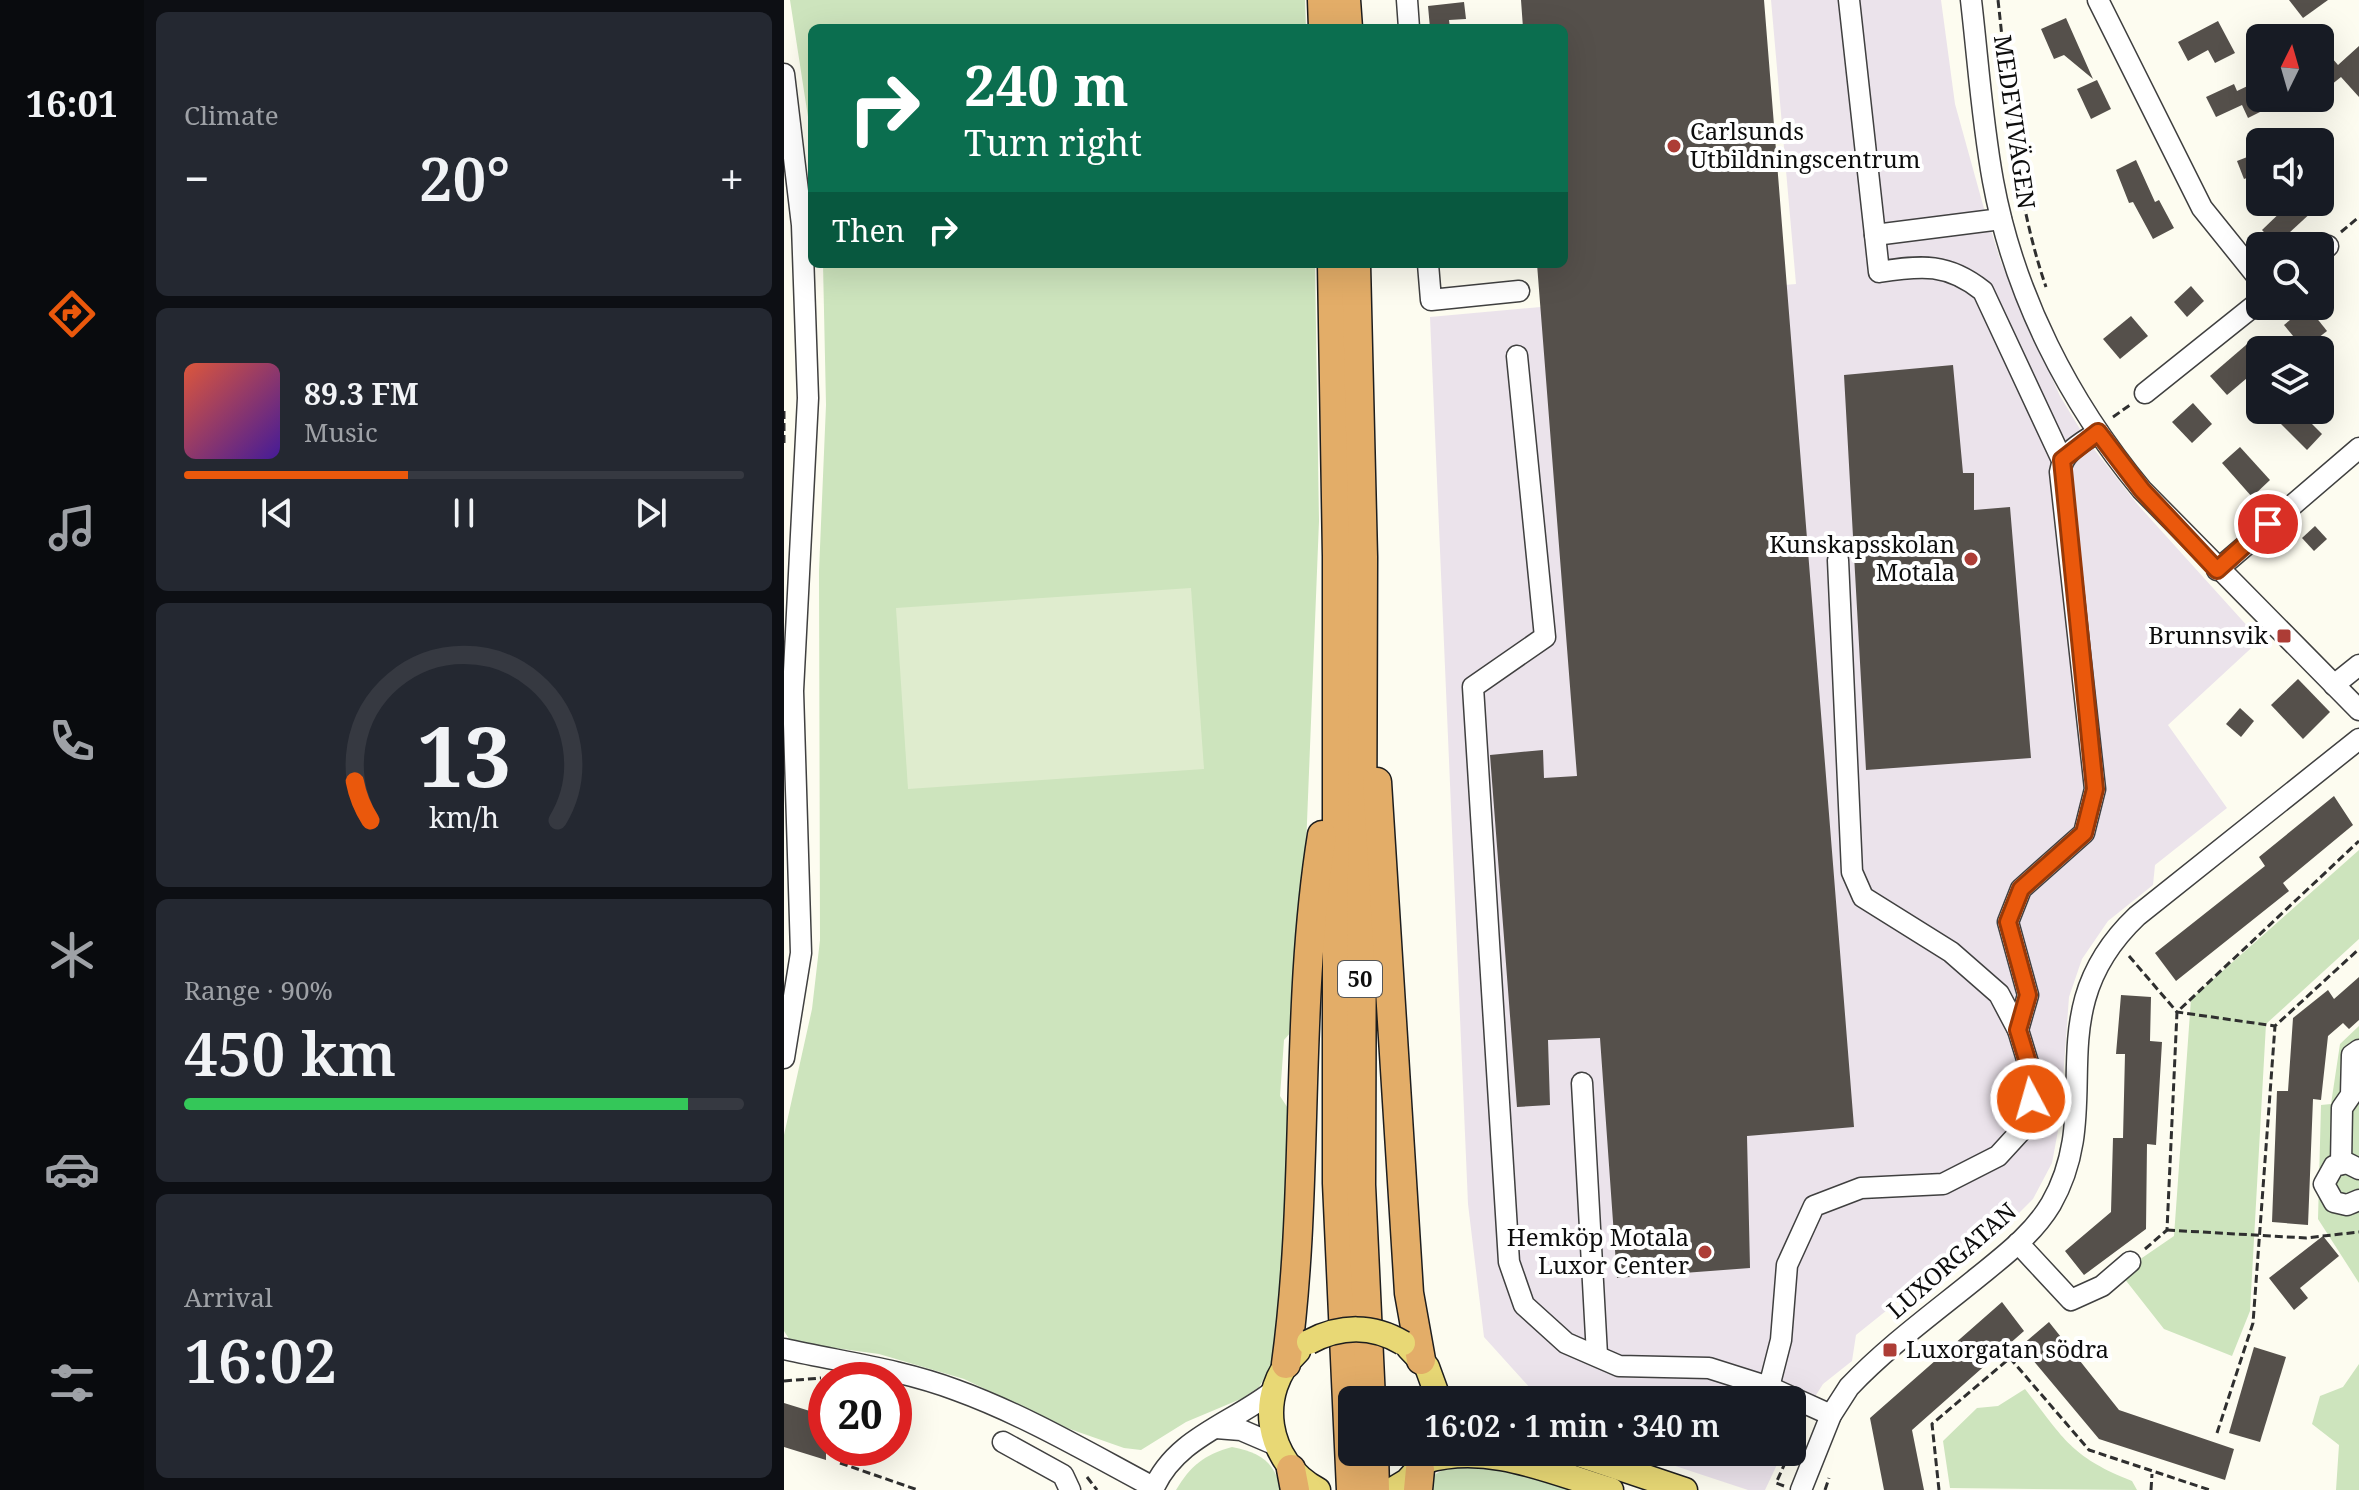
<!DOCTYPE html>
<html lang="en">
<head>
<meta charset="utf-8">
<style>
	:root { --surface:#171b24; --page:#242831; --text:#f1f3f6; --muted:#9ea1a6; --line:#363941; --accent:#ea580c }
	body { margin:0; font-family:"Noto Serif",serif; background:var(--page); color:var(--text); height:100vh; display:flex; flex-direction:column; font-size:30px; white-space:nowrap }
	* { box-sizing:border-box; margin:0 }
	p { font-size:26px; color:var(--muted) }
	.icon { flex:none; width:44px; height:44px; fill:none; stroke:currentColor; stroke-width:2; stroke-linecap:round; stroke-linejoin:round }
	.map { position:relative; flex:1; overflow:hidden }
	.sheet { display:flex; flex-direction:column; gap:12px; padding:12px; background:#0d0f14; width:640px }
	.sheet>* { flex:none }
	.guide { position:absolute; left:24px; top:24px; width:760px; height:244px; border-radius:12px; box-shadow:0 8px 32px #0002; background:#0b6e4f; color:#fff; overflow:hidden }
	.needle { width:52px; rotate:5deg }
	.buttons { position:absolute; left:1462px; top:24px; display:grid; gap:16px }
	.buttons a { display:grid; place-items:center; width:88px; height:88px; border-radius:12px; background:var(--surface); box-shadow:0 8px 32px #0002; font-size:40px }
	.speed { position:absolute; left:24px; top:1362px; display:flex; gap:16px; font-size:40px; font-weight:700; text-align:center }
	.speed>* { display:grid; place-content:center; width:104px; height:104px; border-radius:50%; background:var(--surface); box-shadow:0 8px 32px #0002; line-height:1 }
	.speed .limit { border:12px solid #d22; background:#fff; color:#111 }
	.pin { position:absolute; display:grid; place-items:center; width:68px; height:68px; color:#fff; margin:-34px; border:4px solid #fff; border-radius:50%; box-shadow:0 2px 8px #0007 }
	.me { position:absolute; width:88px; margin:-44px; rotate:354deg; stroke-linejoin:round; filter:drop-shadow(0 0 6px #0008) }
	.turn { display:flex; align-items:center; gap:28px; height:168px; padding:0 24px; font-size:36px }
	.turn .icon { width:104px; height:104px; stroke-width:2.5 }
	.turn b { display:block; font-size:56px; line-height:68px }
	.then { display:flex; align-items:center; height:76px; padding:0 24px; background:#0003; gap:16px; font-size:30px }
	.big { font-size:60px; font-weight:600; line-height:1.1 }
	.sheet .tile { flex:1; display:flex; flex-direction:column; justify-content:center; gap:12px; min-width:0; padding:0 28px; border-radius:12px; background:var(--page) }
	.sheet .dial { align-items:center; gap:0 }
	.dial svg { height:208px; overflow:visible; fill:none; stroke:var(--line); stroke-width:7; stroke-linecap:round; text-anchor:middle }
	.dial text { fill:var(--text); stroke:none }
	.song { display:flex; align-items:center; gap:24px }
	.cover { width:96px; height:96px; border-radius:12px; background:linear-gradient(135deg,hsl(10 70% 55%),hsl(260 70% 35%)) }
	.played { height:8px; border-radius:4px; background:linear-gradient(90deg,var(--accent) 40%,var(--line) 40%) }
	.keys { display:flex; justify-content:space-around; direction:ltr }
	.heat { display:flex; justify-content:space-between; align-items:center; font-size:44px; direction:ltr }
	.charge { height:12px; border-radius:6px; background:linear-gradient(90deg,#34c759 90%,var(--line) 0) }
	.trip { position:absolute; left:554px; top:1386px; width:468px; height:80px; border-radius:12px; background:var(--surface); box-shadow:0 8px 32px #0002; font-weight:600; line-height:80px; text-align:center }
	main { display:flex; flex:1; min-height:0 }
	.dock { display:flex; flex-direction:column; width:144px; justify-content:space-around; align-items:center; background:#090b0e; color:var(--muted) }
	.dock .icon { width:56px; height:56px }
	.dock .selected { color:var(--accent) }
	.dock b { font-size:36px; color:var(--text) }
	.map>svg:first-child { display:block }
	.industrial { fill:#ebe3eb }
	.green { fill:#cde4bd }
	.pitch { fill:#dfecce }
	.building { fill:#55504b }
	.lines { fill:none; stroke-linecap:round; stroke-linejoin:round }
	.minor-casing { stroke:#404040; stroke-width:23 }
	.major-casing { stroke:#1e1e1e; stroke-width:27 }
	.highway-casing { stroke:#1e1e1e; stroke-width:31 }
	.path { stroke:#2f2f2f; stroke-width:3; stroke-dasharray:8 4; stroke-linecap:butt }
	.minor { stroke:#fff; stroke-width:20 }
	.major { stroke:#e8d875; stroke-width:24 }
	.highway { stroke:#e3ad68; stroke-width:28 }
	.major-bridge-casing { stroke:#1e1e1e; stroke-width:27; stroke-linecap:butt }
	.major-bridge { stroke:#e8d875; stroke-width:24 }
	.route-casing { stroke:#983908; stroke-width:20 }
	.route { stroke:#ea580c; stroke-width:14 }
	.poi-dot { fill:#ad3d36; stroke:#fff; stroke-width:3 }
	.labels { text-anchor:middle; stroke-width:8; stroke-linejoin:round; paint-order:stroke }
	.shield { fill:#fff; stroke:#565656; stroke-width:2 }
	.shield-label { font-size:22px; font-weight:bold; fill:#0d0d0d }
	.street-label { font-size:24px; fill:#0d0d0d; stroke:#fff }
	.poi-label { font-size:24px; fill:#0d0d0d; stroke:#fff; text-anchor:end }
</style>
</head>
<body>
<main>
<nav class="dock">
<b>16:01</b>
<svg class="icon selected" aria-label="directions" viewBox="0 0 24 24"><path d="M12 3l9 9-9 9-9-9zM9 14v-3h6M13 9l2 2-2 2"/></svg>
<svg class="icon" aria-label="music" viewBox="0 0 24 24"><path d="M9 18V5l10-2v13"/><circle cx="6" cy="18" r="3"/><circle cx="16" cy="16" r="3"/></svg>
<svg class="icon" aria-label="phone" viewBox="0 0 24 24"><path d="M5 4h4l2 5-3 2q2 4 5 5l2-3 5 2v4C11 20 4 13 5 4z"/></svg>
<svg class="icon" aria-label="climate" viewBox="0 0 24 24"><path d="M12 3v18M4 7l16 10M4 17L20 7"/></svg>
<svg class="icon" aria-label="car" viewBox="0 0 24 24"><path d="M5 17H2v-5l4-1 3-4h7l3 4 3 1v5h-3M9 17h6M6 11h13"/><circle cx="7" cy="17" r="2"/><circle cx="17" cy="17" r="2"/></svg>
<svg class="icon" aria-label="filters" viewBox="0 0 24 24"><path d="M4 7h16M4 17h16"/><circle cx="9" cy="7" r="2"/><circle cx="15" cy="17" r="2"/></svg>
</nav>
<section class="sheet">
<div class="tile"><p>Climate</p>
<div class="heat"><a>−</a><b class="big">20°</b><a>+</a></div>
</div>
<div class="tile">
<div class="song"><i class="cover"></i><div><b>89.3 FM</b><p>Music</p></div></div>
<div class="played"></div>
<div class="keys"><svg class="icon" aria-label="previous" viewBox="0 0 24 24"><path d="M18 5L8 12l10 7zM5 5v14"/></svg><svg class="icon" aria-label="pause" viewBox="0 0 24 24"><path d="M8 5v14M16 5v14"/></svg><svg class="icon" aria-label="next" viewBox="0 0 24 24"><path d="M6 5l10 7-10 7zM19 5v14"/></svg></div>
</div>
<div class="tile dial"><svg viewBox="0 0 100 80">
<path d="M14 69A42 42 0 1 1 86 69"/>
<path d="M14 69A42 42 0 0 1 8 54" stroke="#ea580c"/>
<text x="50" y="56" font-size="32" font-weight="700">13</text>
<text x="50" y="72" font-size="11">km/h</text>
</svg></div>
<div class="tile"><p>Range · 90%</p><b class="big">450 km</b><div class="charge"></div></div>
<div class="tile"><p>Arrival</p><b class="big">16:02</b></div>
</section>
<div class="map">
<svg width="1575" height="1490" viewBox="0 0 1575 1490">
	<rect width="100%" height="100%" fill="#fdfcf0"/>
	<!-- industrial -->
	<g class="industrial">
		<polygon points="987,0 1157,0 1171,104 1199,205 1217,262 1276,396 1302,439 1354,505 1476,640 1384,725 1443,808 1371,865 1369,885 1324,921 1298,959 1285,997 1276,1120 1268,1163 1249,1199 1214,1234 1199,1233 1072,1335 1068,1361 1039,1384 1008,1433 1008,1400 757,1400 700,1337 684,1204 646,317 1012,284"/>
		<polygon points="849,1452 999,1452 981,1490 964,1490"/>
	</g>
	<!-- green -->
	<g class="green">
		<polygon points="6,0 521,0 522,28 28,28 28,143"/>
		<polygon points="39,264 531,264 535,521 515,1023 500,1040 496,1096 509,1116 494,1355 475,1387 459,1398 402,1422 357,1450 340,1448 283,1428 180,1379 95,1354 7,1342 0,1331 0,1135 28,1009 36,940 35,571 42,405"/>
		<polygon points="1575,850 1575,939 1482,1024 1466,1311 1448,1356 1380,1329 1336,1273 1390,1236 1407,999"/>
		<polygon points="1575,1026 1575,1283 1534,1219 1537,1105 1547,1104 1556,1044"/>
		<polygon points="1575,1364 1575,1490 1552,1490 1555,1445 1528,1424 1536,1396 1559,1387"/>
		<path d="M 1241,1389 C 1280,1439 1287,1457 1348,1481 L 1353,1490 L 1166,1488 L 1159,1441 L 1193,1408 L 1214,1406 Z"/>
		<path d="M 448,1447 C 477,1453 490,1461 497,1490 L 392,1490 C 407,1465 420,1455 448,1447 Z"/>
		<path d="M 668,1465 C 713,1464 754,1476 797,1490 L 641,1490 L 650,1475 Z"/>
	</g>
	<!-- pitch -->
	<polygon class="pitch" points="407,588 420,769 124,789 112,608"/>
	<!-- building -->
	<g class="building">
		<polygon points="737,0 980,0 1070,1127 963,1136 966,1268 833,1278 816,1038 764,1040 766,1105 733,1107 706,755 759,750 760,778 793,776 753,264 780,264 780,28 739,28"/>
		<polygon points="1505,0 1544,0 1519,18"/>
		<polygon points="680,2 682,19 665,20 666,28 646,28 644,6"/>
		<polygon points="1282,18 1309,79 1280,55 1270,59 1257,29"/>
		<polygon points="1434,21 1451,53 1431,63 1424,50 1404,61 1394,42"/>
		<polygon points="1536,44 1554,65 1575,46 1575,97 1557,77 1547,85 1536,73"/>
		<polygon points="1313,80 1327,109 1307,119 1293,89"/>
		<polygon points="1472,82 1476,98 1484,108 1464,118 1458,105 1432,117 1422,97 1450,84 1453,91"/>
		<polygon points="1476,152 1476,173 1460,179 1453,161"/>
		<polygon points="1352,160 1371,202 1375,200 1390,228 1369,239 1349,202 1345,203 1332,170"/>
		<polygon points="1507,202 1522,202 1530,210 1492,245 1478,230"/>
		<polygon points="1407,286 1420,301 1403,317 1390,302"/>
		<polygon points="1523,306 1543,331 1520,349 1500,325"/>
		<polygon points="1347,316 1364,336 1336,359 1319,339"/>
		<polygon points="1469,339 1476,348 1476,367 1443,395 1426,376"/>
		<polygon points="1169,365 1179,473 1190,473 1190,510 1226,507 1247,758 1082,770 1060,375"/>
		<polygon points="1409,403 1428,424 1408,443 1388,422"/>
		<polygon points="1505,410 1514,410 1538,434 1523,450 1494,421"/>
		<polygon points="1456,447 1486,480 1468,497 1438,463"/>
		<polygon points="1531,526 1543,539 1530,551 1518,538"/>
		<polygon points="1514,679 1546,712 1519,739 1487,705"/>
		<polygon points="1456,708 1470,721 1457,737 1442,724"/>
		<polygon points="1550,796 1569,825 1499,883 1505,891 1392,981 1371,953 1481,866 1475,857"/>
		<polygon points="1575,977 1575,1020 1565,1029 1559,1023 1544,1036 1537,1100 1529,1099 1524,1225 1488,1222 1493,1091 1504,1091 1509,1018 1544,990 1550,999"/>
		<polygon points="1337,995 1367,997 1366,1041 1378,1042 1372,1145 1363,1144 1362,1229 1300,1275 1281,1251 1327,1212 1329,1138 1339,1138 1341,1054 1332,1054"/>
		<polygon points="1539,1236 1555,1256 1516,1288 1524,1298 1510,1310 1485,1278"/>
		<polygon points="1218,1302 1240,1331 1128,1430 1140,1490 1100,1490 1086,1418"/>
		<polygon points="1265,1322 1335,1410 1450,1449 1441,1480 1315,1439 1237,1346"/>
		<polygon points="1470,1347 1502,1357 1476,1442 1445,1433"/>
		<polygon points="0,1403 42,1416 42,1460 0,1447"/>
	</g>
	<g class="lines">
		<defs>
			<g id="minor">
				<polyline points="623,0 625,28"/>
				<polyline points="1065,0 1091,235 1217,219"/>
				<path d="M 1187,0 C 1194,60 1198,121 1209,181 C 1230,295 1285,402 1358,490 L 1575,710"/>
				<polyline points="1314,0 1418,208 1476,280"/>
				<polyline points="0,74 18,225 24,398 9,691 17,953 0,1058"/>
				<path d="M 1091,235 L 1095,272 C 1138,265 1164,263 1199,291 L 1278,460"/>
				<polyline points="1536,253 1544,246"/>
				<polyline points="644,264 647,300 735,291"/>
				<polyline points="733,356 761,637 689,687 725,1262 740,1305 782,1343 835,1366 925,1368 985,1387 1047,1415"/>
				<polyline points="1361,393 1476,301"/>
				<polyline points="1433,570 1575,448"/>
				<polyline points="1550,685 1575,665"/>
				<path d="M 1234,1030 L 1244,995 L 1224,922 L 1237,889 L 1300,833 L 1311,789 L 1276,472 C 1279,451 1298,443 1314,432"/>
				<polyline points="798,1083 813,1355"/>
				<polyline points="1557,1164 1558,1108 1567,1095 1568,1055 1575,1050"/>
				<polyline points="1575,1169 1563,1163 1550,1166 1540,1184 1550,1202 1563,1205 1575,1200"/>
				<polyline points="1234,1243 1287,1300 1318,1286 1346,1262"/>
				<path d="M 0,1349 C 58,1362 116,1369 172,1390 C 241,1415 305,1453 369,1487"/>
				<polyline points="985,1387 997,1340 1003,1265 1030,1206 1077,1188 1159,1184 1214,1156 1246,1121 1248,1076 1234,1030 1215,994 1167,952 1079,897 1068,872 1054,560"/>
				<polyline points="432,1428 457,1430 492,1445"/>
				<polyline points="219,1442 279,1475 286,1490"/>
				<path d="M 369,1490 C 391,1438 447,1424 489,1391"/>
				<path d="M 1017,1490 L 1047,1415 L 1065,1387 C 1104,1346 1151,1312 1194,1277 C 1221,1255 1249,1234 1267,1204 C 1324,1105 1251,1013 1353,916 L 1575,739"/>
			</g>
			<g id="major">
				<polyline points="625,1348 643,1367 655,1400"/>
				<path d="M 514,1351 C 470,1393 482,1462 534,1490"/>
				<polyline points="788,1452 901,1490"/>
				<path d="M 641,1461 C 704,1442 767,1472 827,1490"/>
				<polyline points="608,1490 623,1481 642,1460"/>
			</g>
			<g id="highway">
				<polyline points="538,0 539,28"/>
				<polyline points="562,0 564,28"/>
				<polyline points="548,264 553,556 553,1183 567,1490"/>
				<polyline points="572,264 579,557 577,1185 587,1400"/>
				<polyline points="593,782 625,1293 637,1360"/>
				<path d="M 502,1364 C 526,1189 510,1010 538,835"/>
				<polyline points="590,1452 591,1490"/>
				<polyline points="507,1469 511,1490"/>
				<polyline points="634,1490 636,1469"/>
			</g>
		</defs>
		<!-- minor casing -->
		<use href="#minor" class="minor-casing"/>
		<!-- major casing -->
		<use href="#major" class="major-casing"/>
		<!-- highway casing -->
		<use href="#highway" class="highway-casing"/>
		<!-- path -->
		<g class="path">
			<path d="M 1214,0 C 1225,97 1230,194 1262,287"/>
			<polyline points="1557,232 1575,217"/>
			<polyline points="0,411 0,444"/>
			<polyline points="1329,417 1346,405"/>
			<polyline points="1345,956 1393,1012 1491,1026"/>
			<polyline points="1383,1230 1522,1238 1575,1232"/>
			<polyline points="1361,1249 1383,1230 1393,1012 1575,841"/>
			<polyline points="0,1381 37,1378"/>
			<polyline points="1433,1433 1469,1323 1491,1026 1575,949"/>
			<polyline points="1008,1446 1012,1437 1008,1420"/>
			<polyline points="56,1463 134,1490"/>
			<polyline points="303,1477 313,1490"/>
			<polyline points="1000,1486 992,1483 1006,1452"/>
			<polyline points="1041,1490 1045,1478"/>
			<polyline points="1155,1490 1148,1424 1226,1358 1305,1450 1426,1490"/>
			<polyline points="1367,1490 1368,1474"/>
		</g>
		<!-- minor -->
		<use href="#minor" class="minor"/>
		<!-- major -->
		<use href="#major" class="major"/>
		<!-- highway -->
		<use href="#highway" class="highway"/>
		<defs>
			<path id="major-bridge" d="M 525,1342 C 557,1325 589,1325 619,1343"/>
		</defs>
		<!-- major-bridge casing -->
		<use href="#major-bridge" class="major-bridge-casing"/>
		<!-- major-bridge -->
		<use href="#major-bridge" class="major-bridge"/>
	</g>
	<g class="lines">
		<defs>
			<polyline id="route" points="1247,1099 1248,1076 1234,1030 1244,995 1224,922 1237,889 1300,833 1311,789 1278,460 1314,432 1358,490 1433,570 1484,524"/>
		</defs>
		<!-- route casing -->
		<use href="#route" class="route-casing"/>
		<!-- route -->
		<use href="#route" class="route"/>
	</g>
	<!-- markers -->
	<g class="poi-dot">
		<circle cx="890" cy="146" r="8"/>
		<circle cx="1187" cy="559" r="8"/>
		<rect x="1492" y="628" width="16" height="16" rx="4"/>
		<circle cx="921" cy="1252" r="8"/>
		<rect x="1098" y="1342" width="16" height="16" rx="4"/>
	</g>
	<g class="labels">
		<!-- shield labels -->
		<rect class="shield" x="554" y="961" width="44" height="36" rx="6"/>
		<g class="shield-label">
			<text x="576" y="987">50</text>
		</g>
		<!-- street labels -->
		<g class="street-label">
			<text transform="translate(1230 122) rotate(82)" y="8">MEDEVIVÄGEN</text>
			<text transform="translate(1168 1261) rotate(-41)" y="8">LUXORGATAN</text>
		</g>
		<!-- poi labels -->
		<g class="poi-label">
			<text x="906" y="140" text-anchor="start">Carlsunds<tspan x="906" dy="28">Utbildningscentrum</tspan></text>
			<text x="1171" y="553">Kunskapsskolan<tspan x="1171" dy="28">Motala</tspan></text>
			<text x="1484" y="644">Brunnsvik</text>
			<text x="905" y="1246">Hemköp Motala<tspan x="905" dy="28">Luxor Center</tspan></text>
			<text x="1122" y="1358" text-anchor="start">Luxorgatan södra</text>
		</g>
	</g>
</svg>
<div class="buttons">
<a><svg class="needle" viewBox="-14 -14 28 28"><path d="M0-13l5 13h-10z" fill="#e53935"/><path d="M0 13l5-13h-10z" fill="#9ea1a6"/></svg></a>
<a><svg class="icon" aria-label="sound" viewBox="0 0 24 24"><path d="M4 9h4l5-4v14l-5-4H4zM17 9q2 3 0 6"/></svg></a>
<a><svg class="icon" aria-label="search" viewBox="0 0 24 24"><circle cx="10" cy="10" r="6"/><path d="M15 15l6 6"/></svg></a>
<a><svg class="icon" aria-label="layers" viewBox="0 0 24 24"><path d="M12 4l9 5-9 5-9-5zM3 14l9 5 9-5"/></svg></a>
</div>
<div class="speed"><div class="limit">20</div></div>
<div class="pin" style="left:1484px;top:524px;background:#d93025"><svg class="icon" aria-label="arrive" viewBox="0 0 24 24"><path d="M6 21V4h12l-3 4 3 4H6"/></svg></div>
<svg class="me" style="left:1247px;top:1099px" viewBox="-20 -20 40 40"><circle r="17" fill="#ea580c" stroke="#fff" stroke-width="3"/><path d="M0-11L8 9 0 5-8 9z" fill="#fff"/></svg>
<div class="trip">16:02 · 1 min · 340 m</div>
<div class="guide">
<div class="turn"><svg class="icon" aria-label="right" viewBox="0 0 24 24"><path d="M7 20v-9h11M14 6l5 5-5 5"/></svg><div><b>240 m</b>Turn right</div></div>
<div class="then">Then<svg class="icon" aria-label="right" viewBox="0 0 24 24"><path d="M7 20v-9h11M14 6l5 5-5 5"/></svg></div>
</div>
</div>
</main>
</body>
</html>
